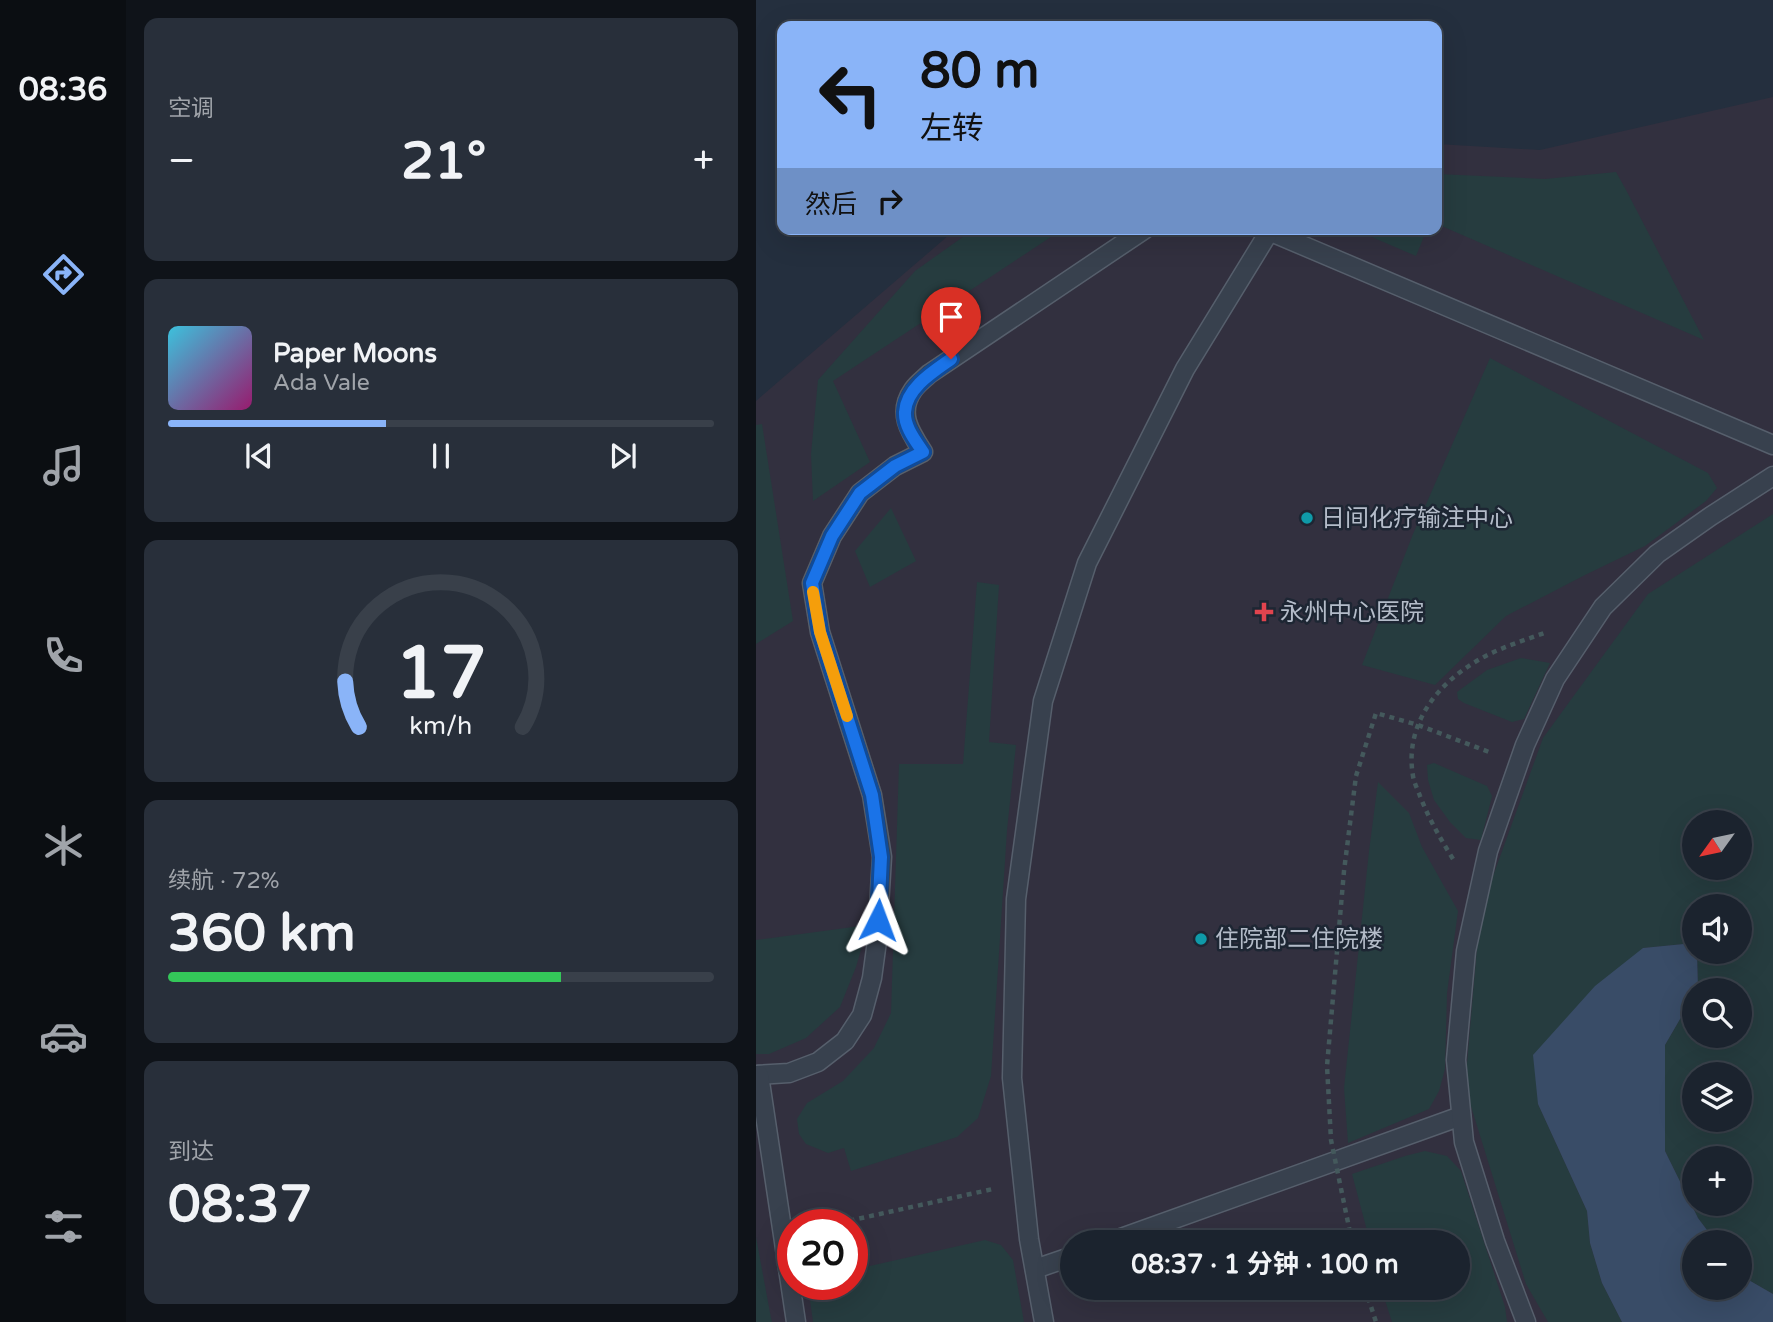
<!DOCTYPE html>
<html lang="zh">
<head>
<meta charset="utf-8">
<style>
	:root { --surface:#1b232e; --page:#282f3a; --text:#f1f3f6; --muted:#a0a4aa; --line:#39404a; --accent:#8ab4f8 }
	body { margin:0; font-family:"Varela Round","Noto Sans SC",sans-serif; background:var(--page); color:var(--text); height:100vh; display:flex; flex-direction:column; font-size:26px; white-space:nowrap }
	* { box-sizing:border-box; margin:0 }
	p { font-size:23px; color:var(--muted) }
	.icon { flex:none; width:38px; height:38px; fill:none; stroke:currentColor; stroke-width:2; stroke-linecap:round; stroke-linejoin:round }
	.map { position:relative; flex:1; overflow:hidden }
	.side { display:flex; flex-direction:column; gap:18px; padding:18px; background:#0f1319; width:630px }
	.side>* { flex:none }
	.hud { position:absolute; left:21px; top:21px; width:665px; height:214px; border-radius:14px; box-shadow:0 7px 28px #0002,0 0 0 2px var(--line); background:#8ab4f8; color:#111; overflow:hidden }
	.needle { width:46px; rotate:237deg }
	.controls { position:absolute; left:926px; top:810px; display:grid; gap:14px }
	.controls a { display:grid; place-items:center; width:70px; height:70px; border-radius:50%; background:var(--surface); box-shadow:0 7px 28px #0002,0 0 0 2px var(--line); font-size:35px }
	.speed { position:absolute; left:21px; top:1209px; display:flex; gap:14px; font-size:35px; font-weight:700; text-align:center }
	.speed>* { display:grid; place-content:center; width:91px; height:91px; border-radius:50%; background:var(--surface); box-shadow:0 7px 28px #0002,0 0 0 2px var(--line); line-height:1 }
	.speed .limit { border:10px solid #d22; background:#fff; color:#111 }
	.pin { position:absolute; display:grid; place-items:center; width:60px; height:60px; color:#fff; margin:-72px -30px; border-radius:50% 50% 50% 0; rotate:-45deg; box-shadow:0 0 7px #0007 }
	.pin .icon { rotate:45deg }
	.me { position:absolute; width:77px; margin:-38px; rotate:3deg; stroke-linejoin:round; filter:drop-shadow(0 0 5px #0008) }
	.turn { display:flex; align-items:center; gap:24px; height:147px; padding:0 28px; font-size:32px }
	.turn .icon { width:91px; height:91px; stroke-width:2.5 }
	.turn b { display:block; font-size:49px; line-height:60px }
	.then { display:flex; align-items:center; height:66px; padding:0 28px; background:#0003; gap:14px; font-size:26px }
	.big { font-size:52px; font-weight:700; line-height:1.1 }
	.side .card { flex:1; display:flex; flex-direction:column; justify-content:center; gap:10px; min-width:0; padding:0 24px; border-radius:14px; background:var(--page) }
	.side .dial { align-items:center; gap:0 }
	.dial svg { height:182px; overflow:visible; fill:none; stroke:var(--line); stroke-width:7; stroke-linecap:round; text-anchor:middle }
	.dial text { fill:var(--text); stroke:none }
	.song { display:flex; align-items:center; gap:21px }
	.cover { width:84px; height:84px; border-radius:10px; background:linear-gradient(135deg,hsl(190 70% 55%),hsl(320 70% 35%)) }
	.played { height:7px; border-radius:4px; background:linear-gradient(90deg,var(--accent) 40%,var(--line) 40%) }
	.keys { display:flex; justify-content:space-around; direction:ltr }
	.heat { display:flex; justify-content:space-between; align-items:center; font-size:38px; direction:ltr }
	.charge { height:10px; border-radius:5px; background:linear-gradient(90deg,#34c759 72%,var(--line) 0) }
	.trip { position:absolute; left:304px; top:1230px; width:410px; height:70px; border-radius:35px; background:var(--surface); box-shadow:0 7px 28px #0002,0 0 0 2px var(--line); font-weight:700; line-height:70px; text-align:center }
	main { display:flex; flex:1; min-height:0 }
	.dock { display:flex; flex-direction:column; width:126px; justify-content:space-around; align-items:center; background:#0b0e12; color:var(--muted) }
	.dock .icon { width:49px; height:49px }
	.dock .on { color:var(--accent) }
	.dock b { font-size:32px; color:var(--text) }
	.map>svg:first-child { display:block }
	.medical { fill:#32303f; fill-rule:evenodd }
	.green { fill:#263c3f; fill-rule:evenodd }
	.water { fill:#394c67 }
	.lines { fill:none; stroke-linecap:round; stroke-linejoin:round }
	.lane-casing { stroke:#565f6c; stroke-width:21 }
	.path { stroke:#44595c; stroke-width:4.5; stroke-dasharray:5 5; stroke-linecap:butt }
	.lane { stroke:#38414e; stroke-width:18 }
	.path-bridge { stroke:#44595c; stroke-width:4.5; stroke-dasharray:5 5; stroke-linecap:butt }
	.route-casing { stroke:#114b97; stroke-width:18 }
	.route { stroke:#1a73e8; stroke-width:12 }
	.slow { stroke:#f59e0b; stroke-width:12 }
	.culture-dot { fill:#0f9aa8; stroke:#1d2633; stroke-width:2.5 }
	.health-dot { fill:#e0444e; stroke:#1d2633; stroke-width:2.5 }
	.labels { text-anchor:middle; stroke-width:5; stroke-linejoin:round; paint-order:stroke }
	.poi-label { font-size:24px; fill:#b4bcc9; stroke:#1d2633; text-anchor:start }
</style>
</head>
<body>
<main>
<nav class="dock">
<b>08:36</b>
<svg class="icon on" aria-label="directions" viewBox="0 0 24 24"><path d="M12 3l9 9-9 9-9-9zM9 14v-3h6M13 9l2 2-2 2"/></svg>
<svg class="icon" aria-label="music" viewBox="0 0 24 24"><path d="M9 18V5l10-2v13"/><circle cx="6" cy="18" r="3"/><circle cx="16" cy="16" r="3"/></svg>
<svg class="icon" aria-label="phone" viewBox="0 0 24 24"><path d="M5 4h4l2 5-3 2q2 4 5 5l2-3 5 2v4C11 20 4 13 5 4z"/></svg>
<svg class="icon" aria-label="climate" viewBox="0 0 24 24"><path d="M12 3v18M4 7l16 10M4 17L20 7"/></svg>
<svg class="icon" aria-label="car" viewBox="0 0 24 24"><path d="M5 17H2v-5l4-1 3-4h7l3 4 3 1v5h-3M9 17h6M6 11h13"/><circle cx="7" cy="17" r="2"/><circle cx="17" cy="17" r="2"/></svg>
<svg class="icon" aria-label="filters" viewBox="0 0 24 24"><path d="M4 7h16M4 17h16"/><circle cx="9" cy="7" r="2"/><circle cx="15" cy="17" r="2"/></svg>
</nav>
<section class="side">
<div class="card"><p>空调</p>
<div class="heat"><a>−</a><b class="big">21°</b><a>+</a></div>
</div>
<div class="card">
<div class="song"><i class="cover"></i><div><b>Paper Moons</b><p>Ada Vale</p></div></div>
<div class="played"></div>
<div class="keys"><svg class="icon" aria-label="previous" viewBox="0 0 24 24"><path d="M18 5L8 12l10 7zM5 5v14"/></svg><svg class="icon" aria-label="pause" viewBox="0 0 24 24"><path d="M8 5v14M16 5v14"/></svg><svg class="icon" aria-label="next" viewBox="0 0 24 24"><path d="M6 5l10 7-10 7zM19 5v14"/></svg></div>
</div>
<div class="card dial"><svg viewBox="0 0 100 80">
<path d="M14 69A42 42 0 1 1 86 69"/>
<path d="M14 69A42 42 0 0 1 8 49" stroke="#8ab4f8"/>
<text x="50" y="56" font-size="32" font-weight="700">17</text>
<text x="50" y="72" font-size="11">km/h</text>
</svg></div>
<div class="card"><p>续航 · 72%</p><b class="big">360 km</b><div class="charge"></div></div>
<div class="card"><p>到达</p><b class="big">08:37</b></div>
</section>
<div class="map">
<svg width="1017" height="1322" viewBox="0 0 1017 1322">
	<rect width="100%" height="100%" fill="#242f3e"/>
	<!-- medical -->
	<path class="medical" d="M 1017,97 L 1017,1322 L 0,1322 L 0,401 L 200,229 L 681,229 L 681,144 L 784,150 ZM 938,822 L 984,822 L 984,868 L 938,868 ZM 938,906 L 984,906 L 984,952 L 938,952 ZM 938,990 L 984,990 L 984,1036 L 938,1036 ZM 938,1074 L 984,1074 L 984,1120 L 938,1120 ZM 938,1158 L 984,1158 L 984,1204 L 938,1204 ZM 37,1225 L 96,1225 L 96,1284 L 37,1284 ZM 317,1242 L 702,1242 L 702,1288 L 317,1288 ZM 938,1242 L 984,1242 L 984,1288 L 938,1288 Z"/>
	<!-- green -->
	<g class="green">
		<polygon points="860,172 869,188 948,340 681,224 681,174 789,179"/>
		<polygon points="218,229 307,229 77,381 114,462 57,501 55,454 62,380 159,271"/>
		<polygon points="597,229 671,229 660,256"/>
		<polygon points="734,358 952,473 961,488 950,501 889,546 829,575 750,616 679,685 606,665 657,534"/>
		<polygon points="6,424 37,621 0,644 0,425"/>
		<polygon points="135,508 160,561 114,587 99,551"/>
		<path d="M 1017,514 L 1017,1294 L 984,1275 L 984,1242 L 960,1242 L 942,1218 L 909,1151 L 909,1045 L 938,995 L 938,1036 L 984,1036 L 984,990 L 940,990 L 942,988 L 941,952 L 984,952 L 984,906 L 938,906 L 938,943 L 887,948 L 782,1104 L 831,1211 L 834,1243 L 846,1283 L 866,1322 L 792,1322 L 770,1284 L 709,1087 L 724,912 L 787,738 L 892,594 ZM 938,822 L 984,822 L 984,868 L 938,868 ZM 938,1074 L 984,1074 L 984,1120 L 938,1120 ZM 938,1158 L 984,1158 L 984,1204 L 938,1204 Z"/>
		<polygon points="221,582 243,585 233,742 260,745 251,830 235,1076 222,1118 201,1137 95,1171 88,1148 72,1153 50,1144 43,1134 41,1119 51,1103 87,1081 118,1048 135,1013 143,764 207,764"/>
		<polygon points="765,658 794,663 768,719 756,722 708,703 702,699 701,692 731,670"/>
		<polygon points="678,763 731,786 736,796 725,840 710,838 694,822 678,800 672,780 671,765"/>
		<polygon points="622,782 653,813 666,847 702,911 691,993 689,1069 683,1091 673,1109 592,1143 588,1088 613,851"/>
		<polygon points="112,925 100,967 84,1007 50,1038 13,1054 0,1054 0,940"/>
		<polygon points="669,1151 691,1156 705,1171 749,1307 751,1322 636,1322 625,1288 702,1288 702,1242 614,1242 596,1174 649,1156"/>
		<polygon points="0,1237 15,1318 16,1322 0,1322"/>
		<polygon points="229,1240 245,1245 257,1260 268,1322 57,1322 52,1285 96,1284 96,1270"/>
	</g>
	<!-- water -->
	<polygon class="water" points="938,943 938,952 941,952 942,988 940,990 938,990 938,995 909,1045 909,1151 942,1218 960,1242 938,1242 938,1288 984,1288 984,1275 1017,1294 1017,1322 866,1322 846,1283 834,1243 831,1211 782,1104 777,1055 839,986 887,948"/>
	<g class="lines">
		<defs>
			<g id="lane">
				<polyline points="508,229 1017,445"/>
				<path d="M 0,1075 L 33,1073 L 62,1062 L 89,1041 L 106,1015 L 116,978 L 121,941 L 126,857 L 116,795 L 64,632 L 56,583 L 76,536 L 104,493 L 139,466 L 167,452 C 154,432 141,413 157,390 C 161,384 168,379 173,374 L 389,229"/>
				<polyline points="3,1075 40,1322"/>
				<polyline points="354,1242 705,1116"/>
				<polyline points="279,1269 317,1256"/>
				<polyline points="288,1322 273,1239 256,1078 260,899 287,701 331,563 429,369 513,232"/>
				<polyline points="770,1322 739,1241 708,1142 700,1060 710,951 732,851 769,745 799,679 847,607 901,554 955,516 1017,476"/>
			</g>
		</defs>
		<!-- lane casing -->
		<use href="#lane" class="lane-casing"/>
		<!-- path -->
		<g class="path">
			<polyline points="600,776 620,713 662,725 733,752"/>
			<path d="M 697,859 C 684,838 673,819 664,796 C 662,790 658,783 657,776 C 648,724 682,682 726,658 C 746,647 769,640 791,632"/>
			<polyline points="74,1225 237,1189"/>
			<polyline points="609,1288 620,1322"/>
		</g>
		<!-- lane -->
		<use href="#lane" class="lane"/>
		<!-- path-bridge -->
		<polyline class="path-bridge" points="596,1242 575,1140 571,1066 588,871 600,776"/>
	</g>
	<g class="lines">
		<defs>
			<path id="route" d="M 122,920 L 125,857 L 116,795 L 64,632 L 56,583 L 76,536 L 104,493 L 139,466 L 167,452 C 159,440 148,426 149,412 C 150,388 178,371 195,359"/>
		</defs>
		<!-- route casing -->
		<use href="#route" class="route-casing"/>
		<!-- route -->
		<use href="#route" class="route"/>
		<!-- slow -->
		<polyline class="slow" points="57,592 64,632 91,716"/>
	</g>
	<!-- markers -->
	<g class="culture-dot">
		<circle cx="551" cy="518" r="7"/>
		<circle cx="445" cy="939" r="7"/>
	</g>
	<path class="health-dot" d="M504.5 601.5h7v7h7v7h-7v7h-7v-7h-7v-7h7z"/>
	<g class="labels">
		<!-- poi labels -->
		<g class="poi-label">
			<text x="565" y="526">日间化疗输注中心</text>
			<text x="524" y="620">永州中心医院</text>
			<text x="459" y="947">住院部二住院楼</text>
		</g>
	</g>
</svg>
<div class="controls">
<a><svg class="needle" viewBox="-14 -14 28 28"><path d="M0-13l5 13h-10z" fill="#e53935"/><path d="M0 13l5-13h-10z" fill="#a0a4aa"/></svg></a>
<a><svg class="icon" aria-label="sound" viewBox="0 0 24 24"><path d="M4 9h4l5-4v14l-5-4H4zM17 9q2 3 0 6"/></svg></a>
<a><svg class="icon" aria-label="search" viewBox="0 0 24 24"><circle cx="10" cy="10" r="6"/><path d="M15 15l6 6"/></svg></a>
<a><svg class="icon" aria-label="layers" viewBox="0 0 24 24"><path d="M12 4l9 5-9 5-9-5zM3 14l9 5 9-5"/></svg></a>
<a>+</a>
<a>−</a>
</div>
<div class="speed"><div class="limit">20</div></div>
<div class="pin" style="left:195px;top:359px;background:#d93025"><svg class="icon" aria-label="arrive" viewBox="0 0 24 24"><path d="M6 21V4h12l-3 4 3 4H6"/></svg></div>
<svg class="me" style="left:122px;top:920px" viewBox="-20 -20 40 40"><path d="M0-17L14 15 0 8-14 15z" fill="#1a73e8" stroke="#fff" stroke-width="4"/></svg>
<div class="trip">08:37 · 1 分钟 · 100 m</div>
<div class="hud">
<div class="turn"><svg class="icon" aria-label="left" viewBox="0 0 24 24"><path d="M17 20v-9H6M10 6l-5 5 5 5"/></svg><div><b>80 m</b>左转</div></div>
<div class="then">然后<svg class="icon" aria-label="right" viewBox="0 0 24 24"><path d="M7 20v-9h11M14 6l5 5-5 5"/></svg></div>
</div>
</div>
</main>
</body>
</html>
